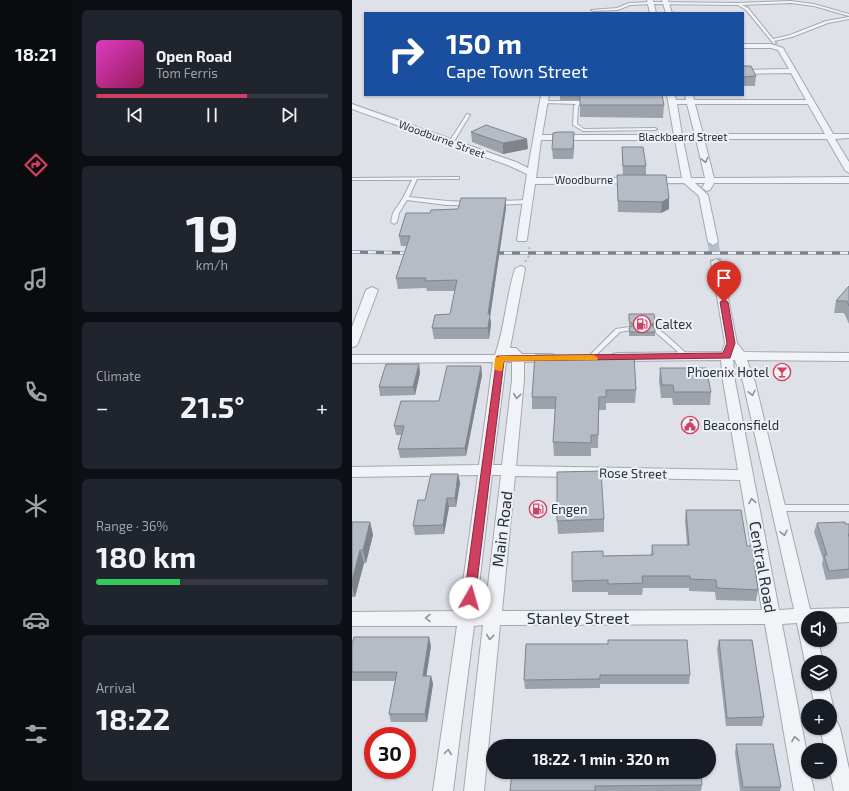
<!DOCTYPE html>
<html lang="en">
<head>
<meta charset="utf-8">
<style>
	:root { --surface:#171b24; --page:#20242c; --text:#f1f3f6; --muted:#9ea1a6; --line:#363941; --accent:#d04060 }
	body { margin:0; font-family:"Exo 2",sans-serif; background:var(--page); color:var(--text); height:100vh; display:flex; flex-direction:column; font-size:15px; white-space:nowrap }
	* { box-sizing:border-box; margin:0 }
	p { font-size:13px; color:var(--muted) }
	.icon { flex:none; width:22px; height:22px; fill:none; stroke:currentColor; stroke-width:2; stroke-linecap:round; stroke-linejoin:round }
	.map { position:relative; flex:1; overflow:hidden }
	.side { display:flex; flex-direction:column; gap:10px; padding:10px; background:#0d0f14; width:280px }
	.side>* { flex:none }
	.hud { position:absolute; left:12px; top:12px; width:380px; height:84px; border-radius:0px; box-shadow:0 1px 3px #0004; background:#1a4fa0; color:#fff; overflow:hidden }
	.tools { position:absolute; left:449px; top:611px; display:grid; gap:8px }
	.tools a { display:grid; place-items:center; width:36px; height:36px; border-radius:50%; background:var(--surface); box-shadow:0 1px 3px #0004; font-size:20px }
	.speed { position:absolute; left:12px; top:727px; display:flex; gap:8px; font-size:20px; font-weight:700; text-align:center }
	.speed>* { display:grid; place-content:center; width:52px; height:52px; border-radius:50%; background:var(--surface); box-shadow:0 1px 3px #0004; line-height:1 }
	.speed .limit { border:6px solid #d22; background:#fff; color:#111 }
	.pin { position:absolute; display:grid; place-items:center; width:34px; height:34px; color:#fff; margin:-41px -17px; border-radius:50% 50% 50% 0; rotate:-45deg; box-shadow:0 0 4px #0007 }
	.pin .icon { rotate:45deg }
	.me { position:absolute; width:44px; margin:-22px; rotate:7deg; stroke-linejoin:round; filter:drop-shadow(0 0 3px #0008) }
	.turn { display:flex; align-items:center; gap:14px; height:84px; padding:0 16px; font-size:18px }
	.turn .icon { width:52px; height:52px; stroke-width:2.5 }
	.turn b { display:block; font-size:28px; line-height:34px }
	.big { font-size:30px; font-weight:700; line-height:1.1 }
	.side .card { flex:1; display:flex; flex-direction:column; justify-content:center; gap:6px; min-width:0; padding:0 14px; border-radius:6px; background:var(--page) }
	.side .dial { align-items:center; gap:0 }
	.dial b { font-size:52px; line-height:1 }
	.song { display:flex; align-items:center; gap:12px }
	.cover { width:48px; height:48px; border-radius:6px; background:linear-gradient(135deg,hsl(310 70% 55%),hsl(330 70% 35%)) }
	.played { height:4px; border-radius:2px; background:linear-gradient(90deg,var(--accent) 65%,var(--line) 65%) }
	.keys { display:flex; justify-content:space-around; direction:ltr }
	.heat { display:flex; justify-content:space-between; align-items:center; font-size:22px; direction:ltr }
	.charge { height:6px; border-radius:3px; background:linear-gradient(90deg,#34c759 36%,var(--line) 0) }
	.trip { position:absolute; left:134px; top:739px; width:230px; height:40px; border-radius:20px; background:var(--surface); box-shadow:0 1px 3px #0004; font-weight:700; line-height:40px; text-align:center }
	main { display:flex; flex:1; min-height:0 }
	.tab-bar { display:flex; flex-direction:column; width:72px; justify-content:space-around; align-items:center; background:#090b0e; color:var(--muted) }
	.tab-bar .icon { width:28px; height:28px }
	.tab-bar .active { color:var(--accent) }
	.tab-bar b { font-size:18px; color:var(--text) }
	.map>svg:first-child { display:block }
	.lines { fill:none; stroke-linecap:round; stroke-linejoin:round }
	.street-tunnel { stroke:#b9bfc6; stroke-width:11; stroke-dasharray:11 5.5; stroke-linecap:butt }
	.lane-casing { stroke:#a3a9b2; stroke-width:2 }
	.street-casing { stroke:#a3a9b2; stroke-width:2 }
	.path { stroke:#b8bdc3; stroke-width:2; stroke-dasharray:2.5 2.5; stroke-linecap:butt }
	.lane { fill:#f1f3f6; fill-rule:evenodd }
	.street { fill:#f1f3f6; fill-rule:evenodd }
	.rail-casing { stroke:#778391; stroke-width:3.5 }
	.rail { stroke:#edf1f5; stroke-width:2.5; stroke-dasharray:8; stroke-linecap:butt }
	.wall { fill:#9ca2a9 }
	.shaded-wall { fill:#7f848a }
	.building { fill:#b5bcc5; stroke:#7f848a }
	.oneway { stroke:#8c929a }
	.route { fill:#d04060; stroke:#872a3e }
	.slow { fill:#f59e0b }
	.labels { text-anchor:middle; stroke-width:4; stroke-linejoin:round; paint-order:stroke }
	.far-street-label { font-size:11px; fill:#27313f; stroke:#edf1f5 }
	.poi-label { font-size:13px; fill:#27313f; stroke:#edf1f5; text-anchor:start }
	.street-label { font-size:13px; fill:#27313f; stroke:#edf1f5 }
	.near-street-label { font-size:16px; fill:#27313f; stroke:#edf1f5 }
</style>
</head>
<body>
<main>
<nav class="tab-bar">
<b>18:21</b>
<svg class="icon active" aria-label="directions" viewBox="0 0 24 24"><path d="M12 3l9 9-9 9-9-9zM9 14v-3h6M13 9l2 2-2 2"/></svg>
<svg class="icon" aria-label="music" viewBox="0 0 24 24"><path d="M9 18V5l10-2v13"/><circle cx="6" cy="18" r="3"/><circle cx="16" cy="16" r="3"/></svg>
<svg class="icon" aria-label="phone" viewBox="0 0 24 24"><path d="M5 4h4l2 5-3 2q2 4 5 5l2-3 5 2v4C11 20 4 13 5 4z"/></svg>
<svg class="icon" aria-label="climate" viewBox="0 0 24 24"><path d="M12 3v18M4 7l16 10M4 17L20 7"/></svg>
<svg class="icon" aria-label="car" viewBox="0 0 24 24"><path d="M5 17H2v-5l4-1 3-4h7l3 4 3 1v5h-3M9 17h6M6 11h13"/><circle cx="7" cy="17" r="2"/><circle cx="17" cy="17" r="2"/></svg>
<svg class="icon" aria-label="filters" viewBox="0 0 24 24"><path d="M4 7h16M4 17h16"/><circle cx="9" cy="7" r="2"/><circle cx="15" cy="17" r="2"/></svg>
</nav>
<section class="side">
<div class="card">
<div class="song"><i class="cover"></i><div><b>Open Road</b><p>Tom Ferris</p></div></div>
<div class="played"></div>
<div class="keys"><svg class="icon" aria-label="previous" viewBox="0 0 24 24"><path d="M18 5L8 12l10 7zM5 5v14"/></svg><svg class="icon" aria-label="pause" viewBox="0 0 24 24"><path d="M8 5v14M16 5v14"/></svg><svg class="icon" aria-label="next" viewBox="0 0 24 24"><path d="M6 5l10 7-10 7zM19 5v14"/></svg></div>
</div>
<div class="card dial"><b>19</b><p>km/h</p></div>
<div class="card"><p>Climate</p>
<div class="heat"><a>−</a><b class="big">21.5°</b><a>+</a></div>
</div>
<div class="card"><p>Range · 36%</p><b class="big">180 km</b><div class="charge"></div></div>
<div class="card"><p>Arrival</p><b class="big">18:22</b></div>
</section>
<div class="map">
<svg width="497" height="791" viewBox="0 0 497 791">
	<rect width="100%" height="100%" fill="#dee2e8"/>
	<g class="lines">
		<!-- street-tunnel -->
		<polyline class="street-tunnel" points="361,242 364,262"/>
		<defs>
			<g id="lane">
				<polygon points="439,1 462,4 497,14 497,16 462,6 439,3 390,5 396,8 421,39 438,35 474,21 497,17 497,19 476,23 440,37 422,41 424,43 422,44 394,10 386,5 299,4 278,5 266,10 241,11 239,10 265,8 277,3 299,2 385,3"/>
				<polygon points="190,101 238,101 238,103 228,104 226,106 225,124 232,129 303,128 305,129 303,130 231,131 221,125 222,106 224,104 191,103 190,103"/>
				<polygon points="115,114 118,115 101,143 97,143 97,142"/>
				<polygon points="105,177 107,177 107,179 65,179 57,197 95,201 116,202 118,203 118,205 95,205 55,200 47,213 45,222 42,224 39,222 41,213 51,198 60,180 0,180 0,178"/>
				<polygon points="176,200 179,202 178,203 146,205 143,203 146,201"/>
				<polygon points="277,327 280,329 279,330 268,332 240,359 236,359 235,358 264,329"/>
				<polygon points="303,327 314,335 336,355 337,356 336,357 332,357 301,330 300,329"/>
				<polygon points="427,505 497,505 497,511 427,511 424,510 423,508 424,506"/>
			</g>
			<g id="street">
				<polygon points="295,0 301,0 304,13 298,13"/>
				<polygon points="310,0 316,0 320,13 314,13"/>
				<path d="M 391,44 L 419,44 L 431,48 L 481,134 L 497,134 L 497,138 L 483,139 L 497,162 L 497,173 L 493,170 L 475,139 L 352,139 L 362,178 L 497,177 L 497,183 L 362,183 L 358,190 L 355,191 L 350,188 L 353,183 L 343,183 L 356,195 L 366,242 L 361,245 L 356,242 L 347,196 L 332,183 L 183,184 L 175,239 L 174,241 L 166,241 L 165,239 L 175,174 L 158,166 L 0,109 L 0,104 L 164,162 L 176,168 L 189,95 L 197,95 L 190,135 L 322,135 L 315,95 L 323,95 L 324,100 L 334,100 L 333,95 L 341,95 L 342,100 L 454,100 L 439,73 L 391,74 L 391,70 L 437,69 L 426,50 L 419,48 L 391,48 ZM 325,104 L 335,104 L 343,135 L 330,135 ZM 343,104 L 456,104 L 473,134 L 351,134 ZM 344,139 L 353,178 L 339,178 L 331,140 ZM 189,140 L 323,140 L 330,178 L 184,178 Z"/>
				<path d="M 364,259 L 369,262 L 385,343 L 392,352 L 497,353 L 497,361 L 395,360 L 403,382 L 458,609 L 497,608 L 497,622 L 478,623 L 478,618 L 456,618 L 456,640 L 466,640 L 471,662 L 456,662 L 456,668 L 453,662 L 445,623 L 430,624 L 456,759 L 456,772 L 458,772 L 462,791 L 442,791 L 413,624 L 148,625 L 132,791 L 112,791 L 131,625 L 122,626 L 101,791 L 81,791 L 105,626 L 0,626 L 0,612 L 107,611 L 126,475 L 0,477 L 0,467 L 127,465 L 141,362 L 0,363 L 0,355 L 143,355 C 153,327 154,297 163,269 L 168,266 L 172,267 L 173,269 L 158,348 L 164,348 L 170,354 L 199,354 L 203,355 L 205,358 L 203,361 L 172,362 L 172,380 L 164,466 L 386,470 L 371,381 L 369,360 L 265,361 L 261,360 L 259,357 L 261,354 L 265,353 L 370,352 L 373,343 L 359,262 ZM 381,360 L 383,360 L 391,382 L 442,609 L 427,610 L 383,381 ZM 154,362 L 160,362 L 160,380 L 150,465 L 141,465 ZM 140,475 L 149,475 L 133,611 L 124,611 ZM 163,476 L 388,480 L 410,610 L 150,611 Z"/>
				<polygon points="20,287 26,290 6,343 4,346 0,347 0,327 14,290"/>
				<polygon points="458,684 476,684 481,706 479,712 478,706 463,706"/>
				<polygon points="478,719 485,722 488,728 497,769 497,791 482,791 478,772 478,750 473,750 468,728 478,728"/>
			</g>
		</defs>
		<!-- lane casing -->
		<use href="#lane" class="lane-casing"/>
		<!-- street casing -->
		<use href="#street" class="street-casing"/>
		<!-- path -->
		<polyline class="path" points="173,262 179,253 179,250 175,246"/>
		<!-- lane -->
		<use href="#lane" class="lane"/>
		<!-- street -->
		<use href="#street" class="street"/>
		<defs>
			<g id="rail">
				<polyline points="0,252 64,253"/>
				<polyline points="136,253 497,253"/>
			</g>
		</defs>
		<!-- rail casing -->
		<use href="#rail" class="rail-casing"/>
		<!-- rail -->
		<use href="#rail" class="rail"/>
	</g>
	<!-- wall -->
	<g class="wall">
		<polygon points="391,66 404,76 403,86 391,86"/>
		<polygon points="208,95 310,95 312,105 311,118 228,117 228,100 208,100"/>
		<polygon points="119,132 176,149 151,154 120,142"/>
		<polygon points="222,132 222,142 221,159 201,159 200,149"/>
		<polygon points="270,147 294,166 294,175 317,198 317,209 309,213 266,212 265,175 271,175 270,157"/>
		<polygon points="154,198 154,208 138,317 139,324 137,339 82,339 80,328 98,314 103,291 75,291 74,288 46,289 44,278 55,246 49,246 47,236 78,213 106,209"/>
		<polygon points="497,286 497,324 492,313 482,313 484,301"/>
		<polygon points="277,314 303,321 302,326 301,327 303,332 303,336 277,336 277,328 279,327 277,326"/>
		<polygon points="183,355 284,390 283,403 254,403 254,410 247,410 246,448 239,448 239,456 202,456 201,442 203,409 180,409 180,397"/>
		<polygon points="67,364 68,373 63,395 28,396 27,387"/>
		<polygon points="129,366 130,375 114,456 48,458 46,449 49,435 44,435 42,426 87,401"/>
		<polygon points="308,368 359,392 358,405 321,405 320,398 309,398 307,381"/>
		<polygon points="106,474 108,483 104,507 97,507 92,534 63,535 61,526"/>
		<polygon points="334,510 395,546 406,590 404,601 364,600 363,592 337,591 337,588 291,588 290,595 256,595 256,592 220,592 220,581 251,556 299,555 300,545 335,545 333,521"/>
		<polygon points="252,519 252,532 206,534 205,521"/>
		<polygon points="0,522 18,522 21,535 14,563 12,563 3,597 0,597"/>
		<polygon points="465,523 497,524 497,578 474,580 470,564 471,559 462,532"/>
		<polygon points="367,640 412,717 410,726 374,726 365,649"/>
		<polygon points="0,644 79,646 74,676 79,676 81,684 75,722 39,722 37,714 43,681 0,681"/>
		<polygon points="174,644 338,675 337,684 248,684 248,688 173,689 172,680"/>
		<polygon points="384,744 429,787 428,791 388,791 383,753"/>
		<polygon points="160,772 350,785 349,791 158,791"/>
	</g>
	<!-- shaded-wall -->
	<g class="shaded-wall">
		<polygon points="222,132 222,142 221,159 221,149"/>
		<polygon points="175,139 176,149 151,154 151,143"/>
		<polygon points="154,198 154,208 138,317 139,324 137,339 136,328 136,314"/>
		<polygon points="317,198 317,209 309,213 310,202"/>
		<polygon points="303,321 302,326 299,329 299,325"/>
		<polygon points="67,364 68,373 63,395 61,387"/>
		<polygon points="129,366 130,375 114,456 113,448"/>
		<polygon points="106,474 108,483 104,507 103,498"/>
		<polygon points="95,498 97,507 92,534 91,525"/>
		<polygon points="18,522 21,535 14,563 11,550"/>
		<polygon points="8,550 12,563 3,597 0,587 0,581"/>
		<polygon points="77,637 79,646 73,685 71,676"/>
		<polygon points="79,676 81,684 75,722 73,714"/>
	</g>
	<!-- building -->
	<g class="building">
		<polygon points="391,66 399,66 404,76 391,77"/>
		<polygon points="228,95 310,95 312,105 228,105"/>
		<polygon points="134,125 175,139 151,143 119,132"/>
		<polygon points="206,132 222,132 221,149 200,149 201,133"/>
		<polygon points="270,147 291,147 294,166 271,166"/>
		<polygon points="265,175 314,175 317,198 310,202 266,201"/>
		<polygon points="109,198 154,198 136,314 138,314 136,328 80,328 83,315 98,314 105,280 73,281 74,278 44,278 58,236 47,236 54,213 78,213 79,210 106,209"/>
		<polygon points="497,286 497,306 495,301 484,301"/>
		<polygon points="277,314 302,314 303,321 299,325 303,329 303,332 278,332 277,328 282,325 277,321"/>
		<polygon points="183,355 282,355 284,390 254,390 254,397 247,397 246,435 239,435 239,443 201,442 204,397 180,397"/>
		<polygon points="34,364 67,364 61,387 27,387"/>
		<polygon points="95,366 129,366 113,448 46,449 52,426 42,426 49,401 87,401"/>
		<polygon points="308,368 354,368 359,392 322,392 321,385 310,385"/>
		<polygon points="249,471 252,519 205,521 205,472"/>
		<polygon points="79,474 106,474 103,498 95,498 91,525 61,526 66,500 73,500"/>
		<polygon points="334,510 389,510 395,546 400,546 406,590 365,588 364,580 338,579 338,576 290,576 291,583 256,584 256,580 220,581 220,552 251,551 251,556 301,555 300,545 337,545"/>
		<polygon points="0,522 18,522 11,550 8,550 0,581"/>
		<polygon points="493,522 493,524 497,524 497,534 496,534 497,537 497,569 477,571 472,555 475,555 465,523"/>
		<polygon points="2,637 77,637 71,676 79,676 73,714 37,714 45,672 0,672 0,644"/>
		<polygon points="256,640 335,640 338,675 248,675 248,679 172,680 174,644 256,644"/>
		<polygon points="367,640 400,640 412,717 375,718"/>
		<polygon points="346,742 346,746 258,746 258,743"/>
		<polygon points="384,744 421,744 429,787 391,787"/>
		<polygon points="160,772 349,772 350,785 243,786 243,791 158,791"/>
	</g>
	<!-- one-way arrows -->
	<defs><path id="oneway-chevron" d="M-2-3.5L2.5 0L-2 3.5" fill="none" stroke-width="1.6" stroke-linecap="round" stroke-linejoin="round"/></defs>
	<g class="oneway">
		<use href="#oneway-chevron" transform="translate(353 160) rotate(77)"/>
		<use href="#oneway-chevron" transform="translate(400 393) rotate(77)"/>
		<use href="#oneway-chevron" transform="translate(165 396) rotate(96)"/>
		<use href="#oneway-chevron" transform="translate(400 501) rotate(-100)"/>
		<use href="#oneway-chevron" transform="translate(432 533) rotate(77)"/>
		<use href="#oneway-chevron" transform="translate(76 618) rotate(179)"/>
		<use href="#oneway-chevron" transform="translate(138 637) rotate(96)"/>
		<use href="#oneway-chevron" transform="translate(443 739) rotate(-100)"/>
		<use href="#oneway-chevron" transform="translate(96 752) rotate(-82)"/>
	</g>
	<!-- route -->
	<polygon class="route" points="372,300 376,302 383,343 378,358 152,361 123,598 122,601 118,602 113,601 112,598 145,356 371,353 375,343 368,302"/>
	<!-- slow -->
	<polygon class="slow" points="242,355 246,358 245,360 152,361 150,371 147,371 142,369 143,358 148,356"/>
	<!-- icons -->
	<defs>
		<symbol id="fuel-ring" viewBox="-11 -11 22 22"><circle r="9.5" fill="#edf1f5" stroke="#d04060" stroke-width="1.5"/><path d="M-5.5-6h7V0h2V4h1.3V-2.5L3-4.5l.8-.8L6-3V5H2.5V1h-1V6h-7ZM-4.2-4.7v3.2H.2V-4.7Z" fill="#d04060"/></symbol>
		<symbol id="bar-ring" viewBox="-11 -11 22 22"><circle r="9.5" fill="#edf1f5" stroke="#d04060" stroke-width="1.5"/><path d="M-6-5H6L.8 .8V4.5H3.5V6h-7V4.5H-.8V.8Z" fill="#d04060"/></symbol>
		<symbol id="civic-ring" viewBox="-11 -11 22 22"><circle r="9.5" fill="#edf1f5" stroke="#d04060" stroke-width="1.5"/><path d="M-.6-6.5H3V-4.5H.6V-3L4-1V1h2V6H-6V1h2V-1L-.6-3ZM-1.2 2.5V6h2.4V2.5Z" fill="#d04060"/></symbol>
	</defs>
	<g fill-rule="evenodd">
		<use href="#fuel-ring" x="280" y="314" width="20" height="20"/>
		<use href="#bar-ring" x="420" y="362" width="20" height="20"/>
		<use href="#civic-ring" x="328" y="415" width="20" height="20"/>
		<use href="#fuel-ring" x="176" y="499" width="20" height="20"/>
	</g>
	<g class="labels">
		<!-- far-street labels -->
		<g class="far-street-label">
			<text x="331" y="141">Blackbeard Street</text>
			<text transform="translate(90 139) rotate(20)" y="4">Woodburne Street</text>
			<text x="232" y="184">Woodburne</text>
		</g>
		<!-- poi labels -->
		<g class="poi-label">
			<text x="303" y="329">Caltex</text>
			<text x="417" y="377" text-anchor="end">Phoenix Hotel</text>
			<text x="351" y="430">Beaconsfield</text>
			<text x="199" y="514">Engen</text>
		</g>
		<!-- street labels -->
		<g class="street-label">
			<text transform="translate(281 473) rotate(1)" y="5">Rose Street</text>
		</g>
		<!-- near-street labels -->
		<g class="near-street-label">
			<text transform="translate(150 529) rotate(-83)" y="6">Main Road</text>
			<text transform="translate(411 567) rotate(80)" y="6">Central Road</text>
			<text x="226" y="624">Stanley Street</text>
		</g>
	</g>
</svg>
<div class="tools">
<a><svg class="icon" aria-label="sound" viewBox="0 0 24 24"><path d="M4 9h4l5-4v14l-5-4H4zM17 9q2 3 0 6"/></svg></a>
<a><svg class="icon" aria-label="layers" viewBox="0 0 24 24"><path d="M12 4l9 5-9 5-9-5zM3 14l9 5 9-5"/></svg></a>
<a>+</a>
<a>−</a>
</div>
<div class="speed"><div class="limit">30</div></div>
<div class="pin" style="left:372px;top:302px;background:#d93025"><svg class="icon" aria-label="arrive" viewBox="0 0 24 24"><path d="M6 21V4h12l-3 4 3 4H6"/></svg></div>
<svg class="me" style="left:118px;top:598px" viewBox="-20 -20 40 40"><circle r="19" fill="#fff"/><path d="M0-13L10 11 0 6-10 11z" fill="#d04060"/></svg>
<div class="trip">18:22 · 1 min · 320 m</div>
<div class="hud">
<div class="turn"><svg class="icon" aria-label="right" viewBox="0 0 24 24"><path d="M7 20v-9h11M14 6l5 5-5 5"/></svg><div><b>150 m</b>Cape Town Street</div></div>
</div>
</div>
</main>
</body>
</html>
